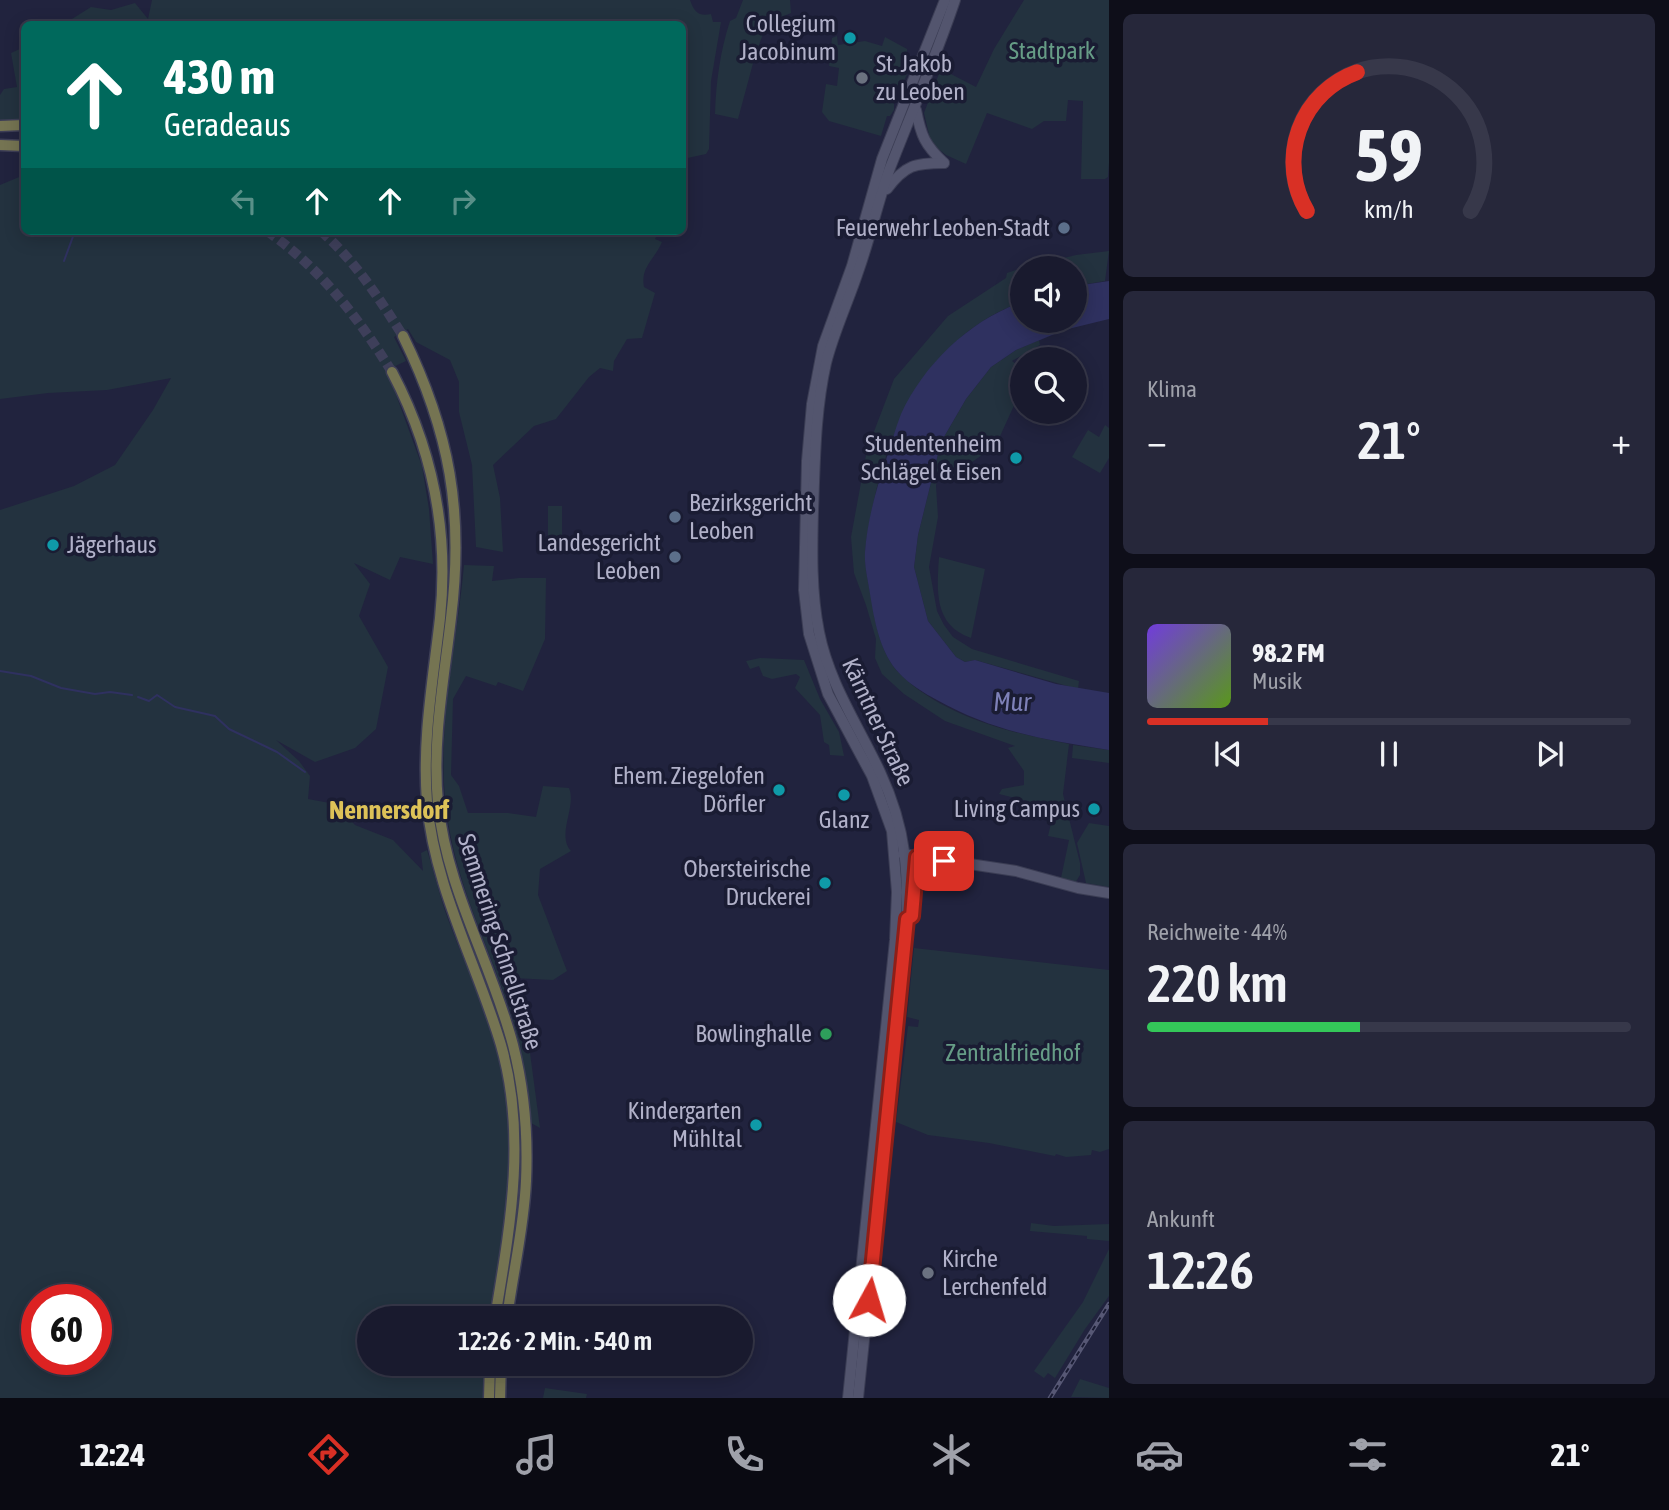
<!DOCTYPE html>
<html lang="de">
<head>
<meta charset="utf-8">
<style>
	:root { --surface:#191a2e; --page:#26273a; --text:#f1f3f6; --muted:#9fa1aa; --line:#37384a; --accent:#d93025 }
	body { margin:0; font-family:"Asap Condensed",sans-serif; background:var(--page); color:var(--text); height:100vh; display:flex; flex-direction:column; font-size:26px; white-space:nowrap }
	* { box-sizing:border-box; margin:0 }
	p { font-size:23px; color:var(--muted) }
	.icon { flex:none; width:38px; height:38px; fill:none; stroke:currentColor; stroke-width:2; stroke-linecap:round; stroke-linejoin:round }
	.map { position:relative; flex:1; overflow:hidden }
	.details { display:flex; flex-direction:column; gap:14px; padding:14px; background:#0e0e19; width:560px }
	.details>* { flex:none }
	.banner { position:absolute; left:21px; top:21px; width:665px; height:214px; border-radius:10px; box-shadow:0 4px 18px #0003,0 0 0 2px var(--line); background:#00695c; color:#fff; overflow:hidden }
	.buttons { position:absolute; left:1010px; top:256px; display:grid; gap:14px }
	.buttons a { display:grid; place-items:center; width:77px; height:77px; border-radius:50%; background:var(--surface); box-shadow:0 4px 18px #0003,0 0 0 2px var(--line); font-size:35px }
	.speed { position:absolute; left:21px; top:1284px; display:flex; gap:14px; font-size:35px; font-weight:700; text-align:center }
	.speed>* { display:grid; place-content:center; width:91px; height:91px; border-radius:50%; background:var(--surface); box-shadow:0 4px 18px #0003,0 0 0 2px var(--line); line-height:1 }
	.speed .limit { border:10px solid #d22; background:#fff; color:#111 }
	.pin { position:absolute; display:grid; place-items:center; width:60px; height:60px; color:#fff; margin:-30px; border-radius:14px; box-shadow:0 4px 10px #0006 }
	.me { position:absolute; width:77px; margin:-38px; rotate:6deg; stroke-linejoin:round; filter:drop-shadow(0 0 5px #0008) }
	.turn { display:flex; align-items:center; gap:24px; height:147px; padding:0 28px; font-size:32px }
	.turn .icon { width:91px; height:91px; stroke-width:2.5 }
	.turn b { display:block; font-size:49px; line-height:60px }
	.lanes { display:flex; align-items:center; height:66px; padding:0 28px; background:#0003; justify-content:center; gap:35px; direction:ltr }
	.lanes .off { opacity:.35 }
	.big { font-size:52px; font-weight:600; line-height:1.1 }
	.details .tile { flex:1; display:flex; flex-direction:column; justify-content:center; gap:10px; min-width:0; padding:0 24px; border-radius:10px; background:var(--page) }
	.details .dial { align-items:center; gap:0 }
	.dial svg { height:182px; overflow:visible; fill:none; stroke:var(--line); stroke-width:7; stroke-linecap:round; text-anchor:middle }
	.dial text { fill:var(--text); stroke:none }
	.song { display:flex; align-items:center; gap:21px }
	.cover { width:84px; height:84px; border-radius:10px; background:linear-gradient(135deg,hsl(260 70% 55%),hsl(90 70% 35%)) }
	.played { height:7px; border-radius:4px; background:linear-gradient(90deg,var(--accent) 25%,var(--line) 25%) }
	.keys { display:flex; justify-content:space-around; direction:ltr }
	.heat { display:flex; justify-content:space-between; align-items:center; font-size:38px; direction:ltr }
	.charge { height:10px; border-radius:5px; background:linear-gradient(90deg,#34c759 44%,var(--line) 0) }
	.trip { position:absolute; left:357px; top:1306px; width:396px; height:70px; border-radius:35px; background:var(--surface); box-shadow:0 4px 18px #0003,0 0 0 2px var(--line); font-weight:600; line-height:70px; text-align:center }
	.tab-bar { display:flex; height:112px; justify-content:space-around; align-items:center; background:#0a0a12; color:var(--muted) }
	.tab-bar .icon { width:49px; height:49px }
	.tab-bar .on { color:var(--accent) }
	.tab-bar b { font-size:32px; color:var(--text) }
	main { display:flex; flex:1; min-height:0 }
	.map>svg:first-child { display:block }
	.green { fill:#23323f; fill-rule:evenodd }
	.water { fill:#2f3160 }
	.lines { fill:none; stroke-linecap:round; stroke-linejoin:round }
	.stream { stroke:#2f3160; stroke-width:2 }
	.highway-tunnel { stroke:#3e3f5a; stroke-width:10; stroke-dasharray:10 5; stroke-linecap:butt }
	.major-casing { stroke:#3b3d54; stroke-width:12 }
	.highway-casing { stroke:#3d3e56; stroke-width:13 }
	.major { stroke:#53556e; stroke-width:10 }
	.highway { stroke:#757452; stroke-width:10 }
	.rail-casing { stroke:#575875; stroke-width:4.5 }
	.rail { stroke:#1a1c33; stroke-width:2; stroke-dasharray:5; stroke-linecap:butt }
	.route-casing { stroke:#8d1f18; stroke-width:18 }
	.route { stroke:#d93025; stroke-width:12 }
	.culture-dot { fill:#0f9aa8; stroke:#1a1c33; stroke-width:2.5 }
	.worship-dot { fill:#6b7280; stroke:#1a1c33; stroke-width:2.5 }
	.service-dot { fill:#5c6f8a; stroke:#1a1c33; stroke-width:2.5 }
	.leisure-dot { fill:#2e9e5b; stroke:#1a1c33; stroke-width:2.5 }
	.labels { text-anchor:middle; stroke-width:7; stroke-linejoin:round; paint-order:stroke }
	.poi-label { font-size:24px; fill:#b1b1c9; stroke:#1a1c33; text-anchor:end }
	.park-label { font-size:24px; fill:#669c86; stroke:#1a1c33 }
	.street-label { font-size:24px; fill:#b1b1c9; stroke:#1a1c33 }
	.water-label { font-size:26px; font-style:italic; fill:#7e81b8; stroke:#1a1c33 }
	.neighbourhood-label { font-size:26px; font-weight:bold; fill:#ddc258; stroke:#1a1c33 }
</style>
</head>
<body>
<main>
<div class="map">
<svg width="1109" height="1398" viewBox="0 0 1109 1398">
	<rect width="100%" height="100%" fill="#21233e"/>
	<!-- green -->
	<g class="green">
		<path d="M 152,0 L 690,0 C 694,11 698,17 711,14 L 713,22 L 721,22 L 711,81 L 709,149 L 706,154 L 683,159 L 682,24 L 64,24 L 91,7 L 111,10 L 135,3 L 148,19 Z"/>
		<path d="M 743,0 L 790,0 L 791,13 L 767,23 L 755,56 L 738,119 L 715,114 C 716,82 720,52 730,21 L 736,18 Z"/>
		<polygon points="1024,0 1109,0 1109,163 1108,177 1105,179 1081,179 1083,101 1068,100 1066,121 1044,121 1032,129 987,113 966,164 946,155 931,143 924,113 940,71 949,73 976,87 994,49"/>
		<polygon points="837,36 838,45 865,41 882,46 885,37 907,49 907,57 914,61 894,100 894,110 890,116 887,116 881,136 829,121 822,112 826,84 837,86 839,68 829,66 832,38"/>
		<polygon points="24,47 24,120 0,120 0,95 4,89 17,87 11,53"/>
		<path d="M 24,175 L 24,231 L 659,231 L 655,239 L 662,242 C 655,259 640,267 644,287 L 655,293 L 642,338 L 627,339 L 614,361 L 613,371 L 600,368 L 589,377 L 556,419 L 534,426 L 493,465 L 500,498 L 503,552 L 476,547 L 472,465 L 459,412 L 459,382 L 450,360 L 416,342 L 408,329 L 394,337 L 406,361 L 387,370 L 422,466 L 429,509 L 433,564 L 400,557 L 390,580 L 354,563 L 370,584 L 359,616 L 388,667 L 376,729 L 355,748 L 315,762 L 276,740 L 299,761 L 310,776 L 308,799 L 335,804 L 355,825 L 393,840 L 423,871 L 421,853 L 427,850 C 435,875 441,902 451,927 C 468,973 493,1019 502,1068 C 518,1151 504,1235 490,1318 L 369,1318 L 369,1363 L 487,1363 L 485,1398 L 0,1398 L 0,510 L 74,486 L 115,465 L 153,410 L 171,378 L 107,390 L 48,393 L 0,399 L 0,185 ZM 37,1300 L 96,1300 L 96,1360 L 37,1360 Z"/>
		<polygon points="1109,251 1105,281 1075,286 1074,268 1023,268 1076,255"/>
		<path d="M 1022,268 L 1022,302 C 938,331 894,413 875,496 C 871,514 866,535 865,554 C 865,569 869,586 872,601 C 875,625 882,656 900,674 C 944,717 1011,733 1069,744 L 1063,794 L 1080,863 L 1080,875 L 1075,883 L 1061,878 L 1069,840 L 1048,836 L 1053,815 L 1042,812 L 1043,805 L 999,794 L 1002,789 L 1024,785 L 1024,771 L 1008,748 L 1015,746 L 945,721 L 904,694 L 882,674 L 875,658 L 876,639 L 866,605 L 854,573 L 851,537 L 867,450 L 894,379 L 948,316 L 1006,278 L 1007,273 Z"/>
		<polygon points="1039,340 1040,345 1012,361 1022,369 1022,388 996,445 947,480 938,472 936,486 938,517 929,567 937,611 944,625 953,637 972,649 1079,681 1078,689 975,660 965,662 956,657 928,621 914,567 918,535 941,442 966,399 991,367 1016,350"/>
		<polygon points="1105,425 1109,428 1109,458 1100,473 1072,457 1088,430 1099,437"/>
		<rect x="548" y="506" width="14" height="30"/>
		<path d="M 939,557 L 985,569 L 971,638 C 933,625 937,589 939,557 Z"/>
		<path d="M 464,565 L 494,566 L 492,581 L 519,578 L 546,578 L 545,639 L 523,691 L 498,682 L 496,686 L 466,676 L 453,699 L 451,775 L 459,786 L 468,813 L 508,813 L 536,817 L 543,786 L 569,788 C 577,807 556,834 571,851 L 540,869 L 538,895 L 567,971 L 553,980 L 513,978 L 530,1053 L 540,1128 L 531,1123 C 527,1086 522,1049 511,1014 C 491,953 462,896 450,833 C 432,744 456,654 464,565 Z"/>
		<polygon points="760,658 804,660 820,699 839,732 844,756 830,755 829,745 824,742 820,715 795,688 800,677 796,674 772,679 763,676 759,666 750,669 746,661"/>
		<polygon points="1073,745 1109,750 1109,763 1072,758"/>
		<polygon points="1089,823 1109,826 1109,887 1086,883 1077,843"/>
		<polygon points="914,948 1109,970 1109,1149 1100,1152 1092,1150 1091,1155 1066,1157 1056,1154 1055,1156 989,1143 928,1135 896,1122 908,1026 918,1027 919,1020 907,1017"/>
		<polygon points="1031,1223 1054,1226 1109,1224 1109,1241 1087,1239 1087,1236 1030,1231"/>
		<polygon points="1109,1249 1109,1296 1085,1329 1055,1378 1048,1373 1044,1378 1034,1371 1083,1302"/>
		<polygon points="1080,1379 1109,1388 1109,1398 1071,1397"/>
		<polygon points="545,1388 587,1394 586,1398 543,1398"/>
	</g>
	<!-- water -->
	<path class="water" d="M 1109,281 L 1109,319 L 1064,330 L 1016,350 L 991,367 L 966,399 L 941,442 L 918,535 L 914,567 L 928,621 L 956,657 L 965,662 L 975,660 L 1056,684 L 1109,693 L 1109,750 C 1046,740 994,732 937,700 C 924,693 909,684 899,673 C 881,654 875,624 871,600 C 869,585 864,567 865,552 C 867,522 876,489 886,460 C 891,445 895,429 901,414 C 924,364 970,320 1022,302 L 1022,320 L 1074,320 L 1075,286 Z"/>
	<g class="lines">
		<!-- stream -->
		<g class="stream">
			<polyline points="64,261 75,231"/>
			<polyline points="0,671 31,676 61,688 95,694 110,692 132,695"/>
			<polyline points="138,697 149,701 157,695 175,707 215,716 229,729 277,752 305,772"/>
		</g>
		<!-- highway-tunnel -->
		<g class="highway-tunnel">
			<path d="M 267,231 C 320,268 358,317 392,372"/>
			<path d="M 321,231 C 355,261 379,298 403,336"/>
		</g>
		<defs>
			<g id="major">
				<path d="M 916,110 C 921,136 925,145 944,163"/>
				<path d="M 887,189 C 905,165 915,163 944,163"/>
				<polyline points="903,854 1016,871 1078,888 1109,893"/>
				<polyline points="848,1398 895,940 897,892 892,831 872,776 828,694 809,634 804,590 807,461 812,404 823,346 852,266 882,159 945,0"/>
				<path d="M 858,1398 L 906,937 C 909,874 907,830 880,772 C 858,725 829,683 819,632 C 811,592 812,551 813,511 C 815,461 815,412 826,363 C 834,331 849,300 859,269 C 871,235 878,201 890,168 C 912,111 936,57 955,0"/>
			</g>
			<g id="highway">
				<polyline points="0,126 24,125"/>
				<polyline points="0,145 24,146"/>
				<path d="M 403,336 C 450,432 464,512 451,618 C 444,680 432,740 438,803 C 447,891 491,961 513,1045 C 524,1088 528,1137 526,1181 C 524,1227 513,1272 507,1318"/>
				<path d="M 392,372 C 432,448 449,532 440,618 C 433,680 422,740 427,802 C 434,887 477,964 501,1045 C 527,1136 510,1227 495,1318"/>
				<polyline points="489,1398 490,1363"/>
				<polyline points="500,1398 501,1363"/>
			</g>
		</defs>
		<!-- major casing -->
		<use href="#major" class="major-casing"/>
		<!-- highway casing -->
		<use href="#highway" class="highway-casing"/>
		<!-- major -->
		<use href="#major" class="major"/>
		<!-- highway -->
		<use href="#highway" class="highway"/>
		<defs>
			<polyline id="rail" points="1050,1398 1109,1304"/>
		</defs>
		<!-- rail casing -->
		<use href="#rail" class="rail-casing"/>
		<!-- rail -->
		<use href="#rail" class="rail"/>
	</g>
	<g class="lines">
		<defs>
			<polyline id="route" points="869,1300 907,919 912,916 917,857 944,861"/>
		</defs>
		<!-- route casing -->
		<use href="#route" class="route-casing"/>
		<!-- route -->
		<use href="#route" class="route"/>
	</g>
	<!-- markers -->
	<g class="culture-dot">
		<circle cx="850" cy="38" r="7"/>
		<circle cx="1016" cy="458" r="7"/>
		<circle cx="53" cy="545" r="7"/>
		<circle cx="779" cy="790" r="7"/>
		<circle cx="844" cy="795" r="7"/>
		<circle cx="1094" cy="809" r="7"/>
		<circle cx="825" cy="883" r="7"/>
		<circle cx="756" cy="1125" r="7"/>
	</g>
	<g class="worship-dot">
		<circle cx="862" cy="78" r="7"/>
		<circle cx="928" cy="1273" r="7"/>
	</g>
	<g class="service-dot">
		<circle cx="1064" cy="228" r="7"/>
		<circle cx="675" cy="517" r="7"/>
		<circle cx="675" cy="557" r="7"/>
	</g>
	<circle class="leisure-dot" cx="826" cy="1034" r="7"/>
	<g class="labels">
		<!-- poi labels -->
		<g class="poi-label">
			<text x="836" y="32">Collegium<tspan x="836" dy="28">Jacobinum</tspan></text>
			<text x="876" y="72" text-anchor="start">St. Jakob<tspan x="876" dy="28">zu Leoben</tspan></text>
			<text x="1050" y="236">Feuerwehr Leoben-Stadt</text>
			<text x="1002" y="452">Studentenheim<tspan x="1002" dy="28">Schlägel &amp; Eisen</tspan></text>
			<text x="689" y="511" text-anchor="start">Bezirksgericht<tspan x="689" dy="28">Leoben</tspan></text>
			<text x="661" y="551">Landesgericht<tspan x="661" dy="28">Leoben</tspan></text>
			<text x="67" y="553" text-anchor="start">Jägerhaus</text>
			<text x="765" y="784">Ehem. Ziegelofen<tspan x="765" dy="28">Dörfler</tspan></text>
			<text x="1080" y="817">Living Campus</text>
			<text x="844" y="828" text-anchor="middle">Glanz</text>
			<text x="811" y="877">Obersteirische<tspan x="811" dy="28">Druckerei</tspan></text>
			<text x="812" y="1042">Bowlinghalle</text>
			<text x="742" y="1119">Kindergarten<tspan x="742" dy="28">Mühltal</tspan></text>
			<text x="942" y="1267" text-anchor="start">Kirche<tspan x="942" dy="28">Lerchenfeld</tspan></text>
		</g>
		<!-- park labels -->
		<g class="park-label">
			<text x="1052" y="59">Stadtpark</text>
			<text x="1013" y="1061">Zentralfriedhof</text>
		</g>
		<!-- street labels -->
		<g class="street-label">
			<text transform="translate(878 722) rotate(65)" y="8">Kärntner Straße</text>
			<text transform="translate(500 942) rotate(72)" y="8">Semmering Schnellstraße</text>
		</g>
		<!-- water labels -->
		<g class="water-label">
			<text x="1012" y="711">Mur</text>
		</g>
		<!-- neighbourhood labels -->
		<g class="neighbourhood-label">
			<text x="389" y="819">Nennersdorf</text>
		</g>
	</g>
</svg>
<div class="buttons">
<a><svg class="icon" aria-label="sound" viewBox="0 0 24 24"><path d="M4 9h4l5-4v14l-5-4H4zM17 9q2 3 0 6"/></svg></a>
<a><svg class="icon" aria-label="search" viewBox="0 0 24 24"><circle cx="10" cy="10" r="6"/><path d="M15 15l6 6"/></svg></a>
</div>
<div class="speed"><div class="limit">60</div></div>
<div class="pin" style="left:944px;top:861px;background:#d93025"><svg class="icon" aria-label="arrive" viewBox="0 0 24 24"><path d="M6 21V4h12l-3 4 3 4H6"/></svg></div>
<svg class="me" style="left:869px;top:1300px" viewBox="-20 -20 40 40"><circle r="19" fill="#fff"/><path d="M0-13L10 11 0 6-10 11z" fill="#d93025"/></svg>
<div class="trip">12:26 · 2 Min. · 540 m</div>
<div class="banner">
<div class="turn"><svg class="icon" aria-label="ahead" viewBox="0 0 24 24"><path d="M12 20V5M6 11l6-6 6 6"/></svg><div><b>430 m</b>Geradeaus</div></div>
<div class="lanes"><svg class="icon off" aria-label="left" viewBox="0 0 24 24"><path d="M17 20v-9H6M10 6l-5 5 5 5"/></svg><svg class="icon" aria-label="ahead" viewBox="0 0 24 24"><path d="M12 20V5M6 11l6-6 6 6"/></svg><svg class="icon" aria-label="ahead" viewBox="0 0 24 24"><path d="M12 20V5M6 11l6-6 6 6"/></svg><svg class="icon off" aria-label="right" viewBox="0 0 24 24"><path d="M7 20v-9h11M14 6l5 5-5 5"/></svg></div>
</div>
</div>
<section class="details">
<div class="tile dial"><svg viewBox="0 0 100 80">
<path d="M14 69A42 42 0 1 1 86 69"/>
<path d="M14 69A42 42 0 0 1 36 8" stroke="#d93025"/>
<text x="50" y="56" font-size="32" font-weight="700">59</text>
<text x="50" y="72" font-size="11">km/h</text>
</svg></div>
<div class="tile"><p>Klima</p>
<div class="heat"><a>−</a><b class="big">21°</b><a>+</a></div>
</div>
<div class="tile">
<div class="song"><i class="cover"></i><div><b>98.2 FM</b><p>Musik</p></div></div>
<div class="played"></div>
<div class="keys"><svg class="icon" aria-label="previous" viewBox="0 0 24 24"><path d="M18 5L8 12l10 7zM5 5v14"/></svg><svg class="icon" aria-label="pause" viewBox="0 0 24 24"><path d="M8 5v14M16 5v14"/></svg><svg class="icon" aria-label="next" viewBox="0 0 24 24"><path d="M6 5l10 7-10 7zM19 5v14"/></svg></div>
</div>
<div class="tile"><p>Reichweite · 44%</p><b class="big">220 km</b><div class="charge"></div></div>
<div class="tile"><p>Ankunft</p><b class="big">12:26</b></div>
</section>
</main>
<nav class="tab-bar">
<b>12:24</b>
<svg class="icon on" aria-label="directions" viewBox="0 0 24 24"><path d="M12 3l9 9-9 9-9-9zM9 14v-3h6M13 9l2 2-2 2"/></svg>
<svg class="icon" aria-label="music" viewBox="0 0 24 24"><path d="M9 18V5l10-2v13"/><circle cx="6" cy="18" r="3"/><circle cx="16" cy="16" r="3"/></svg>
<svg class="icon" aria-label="phone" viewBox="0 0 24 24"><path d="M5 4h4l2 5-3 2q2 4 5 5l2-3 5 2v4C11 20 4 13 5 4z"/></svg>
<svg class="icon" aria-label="climate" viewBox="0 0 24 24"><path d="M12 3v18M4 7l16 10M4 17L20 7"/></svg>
<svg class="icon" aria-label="car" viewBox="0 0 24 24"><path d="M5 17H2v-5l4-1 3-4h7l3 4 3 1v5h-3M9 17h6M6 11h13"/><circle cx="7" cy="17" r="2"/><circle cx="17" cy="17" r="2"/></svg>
<svg class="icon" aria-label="filters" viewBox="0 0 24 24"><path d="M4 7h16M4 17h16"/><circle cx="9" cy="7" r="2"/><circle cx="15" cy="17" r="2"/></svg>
<b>21°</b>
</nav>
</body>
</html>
